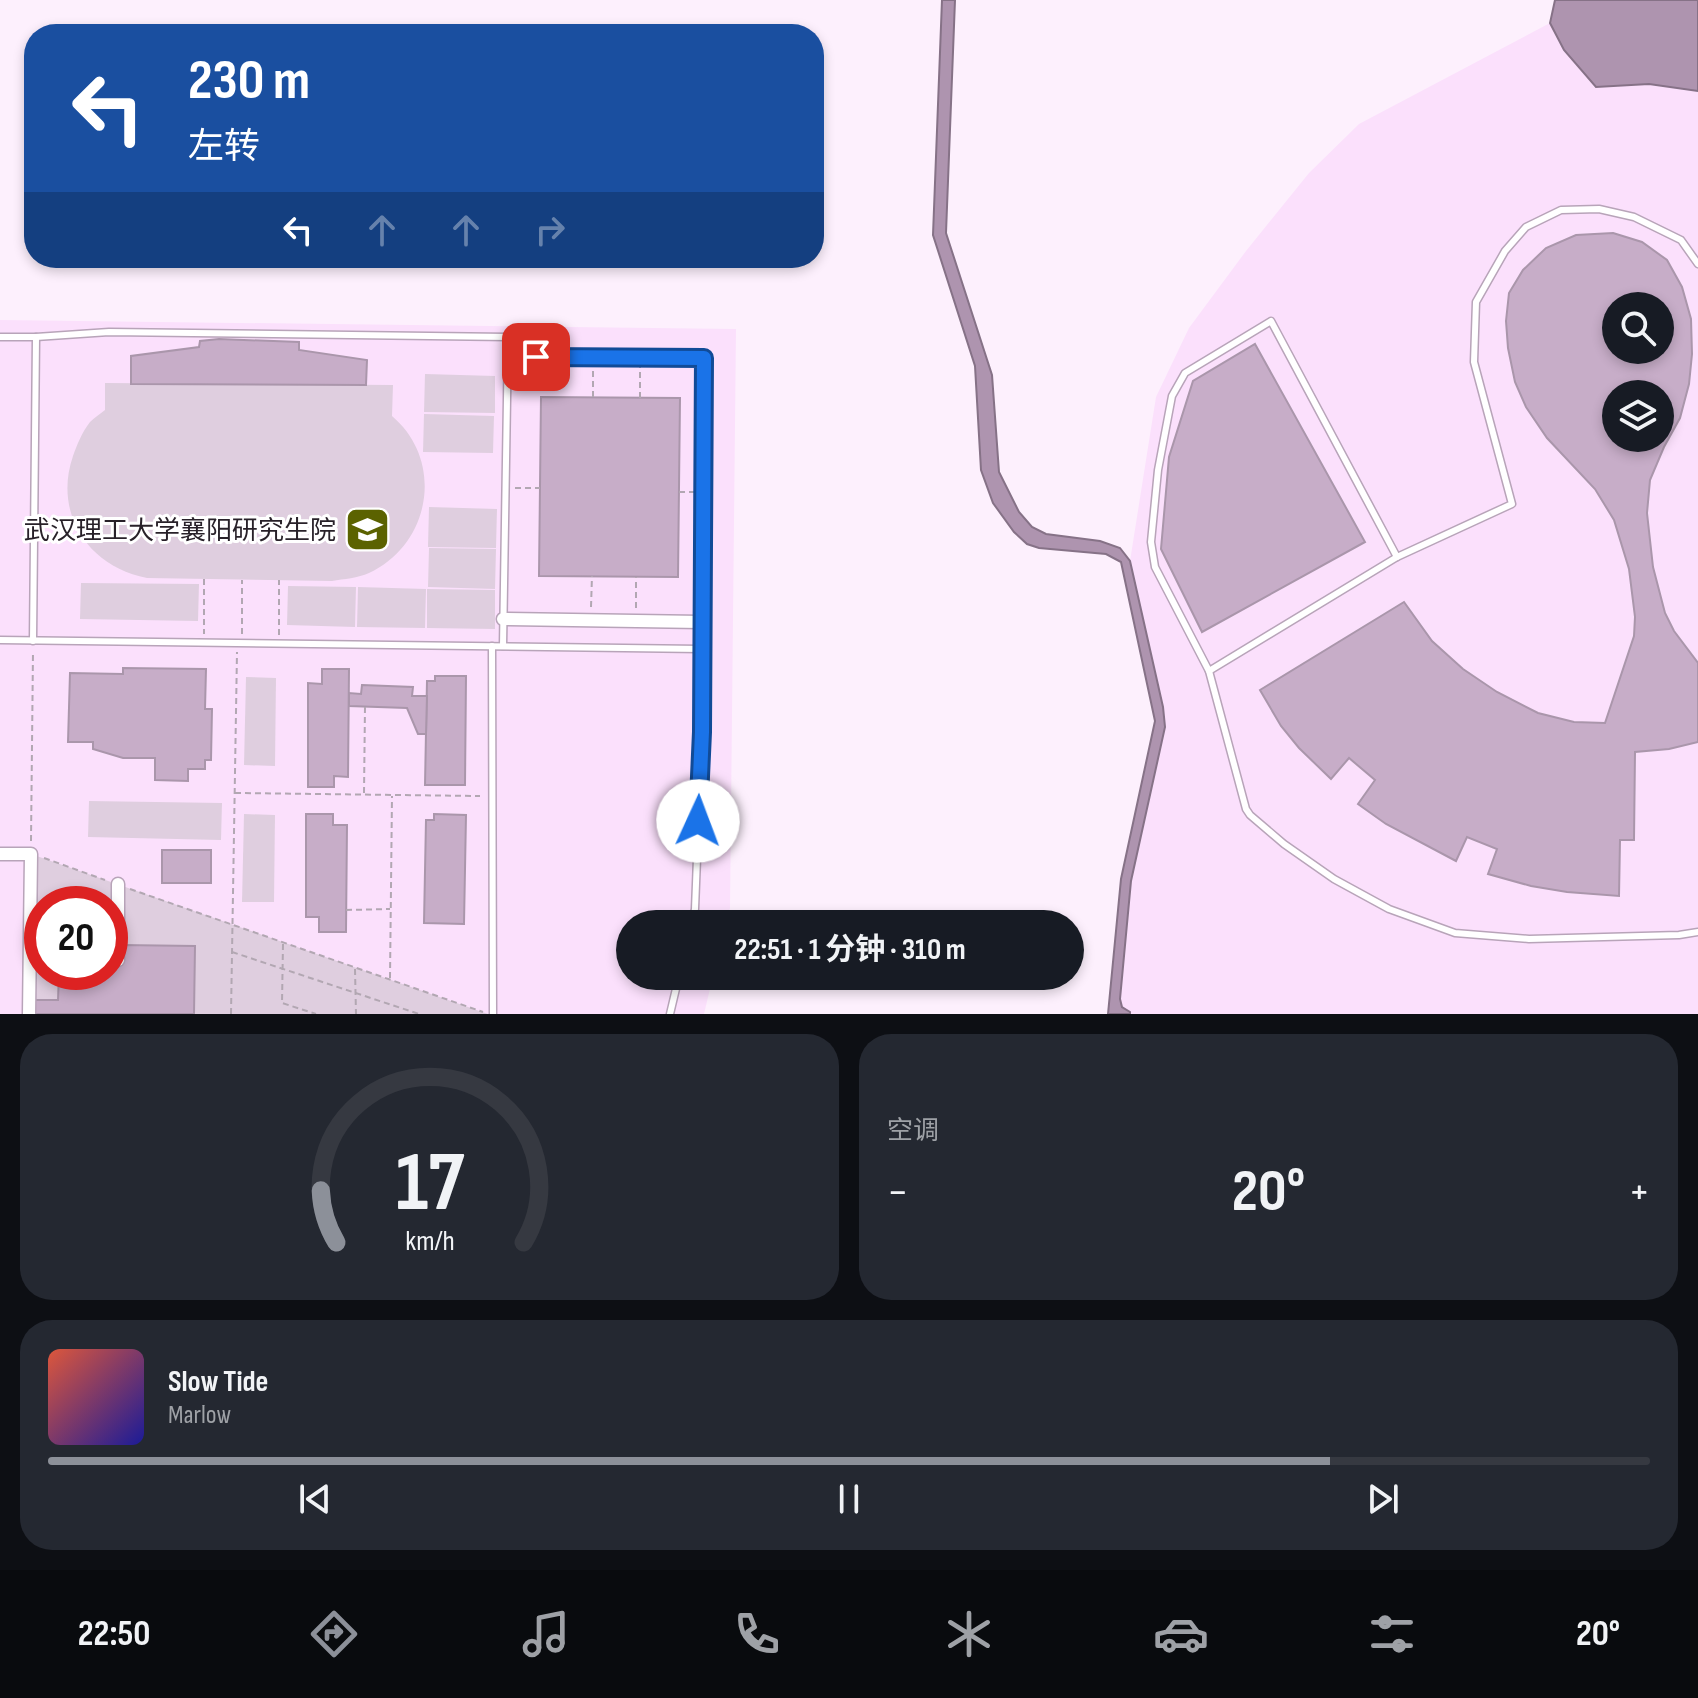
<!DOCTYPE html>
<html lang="zh">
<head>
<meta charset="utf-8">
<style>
	:root { --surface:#171b24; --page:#242831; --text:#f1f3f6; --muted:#9ea1a6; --line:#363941; --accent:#8c9099 }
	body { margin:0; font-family:"Sofia Sans Condensed","Noto Sans SC",sans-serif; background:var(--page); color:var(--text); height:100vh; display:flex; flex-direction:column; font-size:30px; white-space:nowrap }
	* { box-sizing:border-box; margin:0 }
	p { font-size:26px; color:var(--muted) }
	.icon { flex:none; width:44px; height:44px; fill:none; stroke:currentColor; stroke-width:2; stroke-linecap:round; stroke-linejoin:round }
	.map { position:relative; height:1014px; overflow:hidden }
	.panel { display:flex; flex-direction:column; gap:20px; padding:20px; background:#0d0f14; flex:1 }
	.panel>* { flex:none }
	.banner { position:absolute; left:24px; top:24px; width:800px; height:244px; border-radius:32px; box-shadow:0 4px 12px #0003; background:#1a4fa0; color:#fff; overflow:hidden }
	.controls { position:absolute; left:1602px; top:292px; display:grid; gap:16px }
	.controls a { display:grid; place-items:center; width:72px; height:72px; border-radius:50%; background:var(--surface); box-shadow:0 4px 12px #0003; font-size:40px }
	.speed { position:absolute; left:24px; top:886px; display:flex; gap:16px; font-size:40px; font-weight:700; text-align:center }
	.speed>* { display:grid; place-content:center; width:104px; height:104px; border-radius:50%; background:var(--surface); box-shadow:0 4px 12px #0003; line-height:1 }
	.speed .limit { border:12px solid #d22; background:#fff; color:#111 }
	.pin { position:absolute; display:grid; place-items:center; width:68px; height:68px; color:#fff; margin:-34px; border-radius:16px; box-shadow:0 4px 12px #0006 }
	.me { position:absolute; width:88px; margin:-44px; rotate:2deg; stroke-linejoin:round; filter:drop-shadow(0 0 6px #0008) }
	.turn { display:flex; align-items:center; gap:28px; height:168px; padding:0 32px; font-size:36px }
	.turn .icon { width:104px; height:104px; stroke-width:2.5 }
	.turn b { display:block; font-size:56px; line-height:68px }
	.lanes { display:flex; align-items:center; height:76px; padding:0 32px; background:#0003; justify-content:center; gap:40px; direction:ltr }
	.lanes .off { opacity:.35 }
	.big { font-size:60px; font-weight:700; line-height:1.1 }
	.panel .widget { flex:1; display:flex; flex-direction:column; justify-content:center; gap:12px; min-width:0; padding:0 28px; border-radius:32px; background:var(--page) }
	.panel .dial { align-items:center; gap:0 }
	.dial svg { height:208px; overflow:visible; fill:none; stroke:var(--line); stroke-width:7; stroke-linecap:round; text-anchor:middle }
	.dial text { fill:var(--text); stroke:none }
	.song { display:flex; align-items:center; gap:24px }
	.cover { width:96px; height:96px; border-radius:12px; background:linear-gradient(135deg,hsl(10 70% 55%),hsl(240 70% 35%)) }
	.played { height:8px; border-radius:4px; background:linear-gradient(90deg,var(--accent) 80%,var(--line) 80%) }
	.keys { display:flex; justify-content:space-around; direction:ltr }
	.heat { display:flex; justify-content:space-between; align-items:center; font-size:44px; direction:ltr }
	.panel .tiles { flex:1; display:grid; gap:20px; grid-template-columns:1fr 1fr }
	.widget:last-child { grid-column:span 2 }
	.trip { position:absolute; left:616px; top:910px; width:468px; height:80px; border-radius:40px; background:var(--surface); box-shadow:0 4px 12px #0003; font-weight:700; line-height:80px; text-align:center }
	.tabs { display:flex; height:128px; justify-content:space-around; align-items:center; background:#090b0e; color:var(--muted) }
	.tabs .icon { width:56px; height:56px }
	.tabs .active { color:var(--accent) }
	.tabs b { font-size:36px; color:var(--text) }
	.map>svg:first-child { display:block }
	.built { fill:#fbe0fc; fill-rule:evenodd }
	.green { fill:#dfcedf; fill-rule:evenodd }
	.water { fill:#ae94af; stroke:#867287; stroke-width:2 }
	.building { fill:#c7adc8; stroke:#aa96ab; stroke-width:2; fill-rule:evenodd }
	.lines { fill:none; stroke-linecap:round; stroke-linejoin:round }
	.lane-casing { stroke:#b8a4b9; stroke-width:9 }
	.street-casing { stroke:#b8a4b9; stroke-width:15 }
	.path { stroke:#b2a7b2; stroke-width:2; stroke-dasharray:6 4; stroke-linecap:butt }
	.lane { stroke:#fff; stroke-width:6 }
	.street { stroke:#fff; stroke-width:12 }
	.route-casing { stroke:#114b97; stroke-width:20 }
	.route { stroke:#1a73e8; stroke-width:14 }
	.labels { text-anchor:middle; stroke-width:6; stroke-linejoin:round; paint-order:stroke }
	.poi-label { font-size:26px; fill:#282129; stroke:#fff; text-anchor:end }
</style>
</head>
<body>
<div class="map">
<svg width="1698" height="1014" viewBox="0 0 1698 1014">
	<rect width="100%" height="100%" fill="#fdf0fd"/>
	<!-- built -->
	<g class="built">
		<path d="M 1550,23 L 1564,50 L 1596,87 L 1649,84 L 1698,91 L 1698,1014 L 1130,1014 L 1130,1012 L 1122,1007 L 1120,999 L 1131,881 L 1165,727 L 1163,707 L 1130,561 L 1156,397 L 1189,328 L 1246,251 L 1309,173 L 1359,124 ZM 1616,306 L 1660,306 L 1660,350 L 1616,350 ZM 1616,394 L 1660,394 L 1660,438 L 1616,438 Z"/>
		<path d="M 0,320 L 736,329 L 730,908 L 726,924 L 630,924 L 630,976 L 713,976 L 704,1014 L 0,1014 ZM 42,904 L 110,904 L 110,972 L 42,972 Z"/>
	</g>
	<!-- green -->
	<g class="green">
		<polygon points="425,374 495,376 495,413 424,412"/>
		<path d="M 105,383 L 393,385 L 392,416 C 445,461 431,544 369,573 C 358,578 344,579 332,581 L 147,578 C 89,567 53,514 73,456 C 77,445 82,432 90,422 C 94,418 100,414 105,410 Z"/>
		<polygon points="424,414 494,416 493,453 423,452"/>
		<polygon points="429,507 497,509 496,548 428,547"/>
		<polygon points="429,548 496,549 495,589 428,587"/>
		<polygon points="81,583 199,584 198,621 80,619"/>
		<polygon points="288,586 356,587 355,627 287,625"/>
		<polygon points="358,587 426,589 425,628 357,627"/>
		<polygon points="427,589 495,590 495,629 427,628"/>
		<polygon points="246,677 276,678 275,766 244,765"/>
		<polygon points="89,801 222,803 221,840 88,837"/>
		<polygon points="244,814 275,815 274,902 242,902"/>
		<path d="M 31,854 L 488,1014 L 29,1014 ZM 42,904 L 110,904 L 110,972 L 42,972 Z"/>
	</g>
	<!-- water -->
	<g class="water">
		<polygon points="942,0 955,0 946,233 992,375 999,472 1019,512 1032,527 1046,534 1100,541 1120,548 1130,561 1163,707 1165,727 1131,881 1120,999 1122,1007 1130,1012 1130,1014 1108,1014 1121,879 1155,721 1121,562 1106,554 1039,548 1027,544 1014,532 993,503 981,470 975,366 933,235"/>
		<polygon points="1555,0 1698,0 1698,91 1649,84 1596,87 1564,50 1550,23"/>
	</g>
	<!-- building -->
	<g class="building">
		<path d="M 1613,233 L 1642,242 L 1667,260 L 1682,287 L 1691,319 L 1692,354 L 1689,384 L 1680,418 L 1664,447 L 1650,480 L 1647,513 L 1653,567 L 1665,613 L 1674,631 L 1698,663 L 1698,742 L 1669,749 L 1635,752 L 1634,840 L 1620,840 L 1619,896 L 1567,892 L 1531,886 L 1488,874 L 1497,849 L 1467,837 L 1456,861 L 1386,824 L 1358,804 L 1375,780 L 1349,758 L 1331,779 L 1299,748 L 1281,726 L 1260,690 L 1404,602 L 1432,641 L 1463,669 L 1497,692 L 1538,713 L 1574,722 L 1605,723 L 1634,636 L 1635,617 L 1629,569 L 1614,520 L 1595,489 L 1547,438 L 1526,407 L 1515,382 L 1508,348 L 1506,321 L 1509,293 L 1523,270 L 1546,248 L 1576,235 ZM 1616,306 L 1660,306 L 1660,350 L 1616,350 ZM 1616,394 L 1660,394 L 1660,438 L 1616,438 Z"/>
		<polygon points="219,339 299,342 299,350 367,360 366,385 131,384 131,356 199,347 200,341"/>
		<polygon points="1255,344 1365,542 1202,632 1161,549 1169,457 1193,381"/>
		<polygon points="541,397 680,398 678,577 539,576"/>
		<polygon points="123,668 206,669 205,709 212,709 211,760 205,760 205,769 188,769 188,781 155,780 155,758 123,758 93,749 93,742 68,742 70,673 123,674"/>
		<polygon points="322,669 349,669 348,777 334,776 334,787 308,787 308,683 322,684"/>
		<polygon points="435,676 466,676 465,785 425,785 427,681 435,681"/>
		<polygon points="362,685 413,687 412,696 427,696 426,734 418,734 407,708 349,706 349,693 361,694"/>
		<polygon points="306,814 333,814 333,825 347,825 346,932 319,932 319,917 306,917"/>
		<polygon points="434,814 466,815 464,924 424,923 426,820 434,820"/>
		<rect x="162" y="850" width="49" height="33"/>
		<polygon points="121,945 195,946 194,1014 33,1014 34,1000 58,1000 59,972 110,972 110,960 121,960"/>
	</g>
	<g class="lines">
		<defs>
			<g id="lane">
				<polyline points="0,337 36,337 33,641"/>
				<polyline points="36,337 109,332 508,337 503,646"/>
				<polyline points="508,337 536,357 704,358 701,649"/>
				<polyline points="1397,557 1271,321 1185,373 1172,396 1158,470 1151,542 1155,567 1209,671 1246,809 1250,815 1284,844 1334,879 1389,909 1455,933 1529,939 1679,935 1698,932"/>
				<polyline points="0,640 701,649 702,732 695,909 692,924"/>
				<polyline points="492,646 493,1014"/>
				<polyline points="1209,671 1397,557 1512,504 1474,362 1476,302 1505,251 1526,227 1561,210 1599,209 1634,217 1681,240 1698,264"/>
				<polyline points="670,1014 679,976"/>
			</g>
			<g id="street">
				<polyline points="503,619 701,622"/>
				<polyline points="0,854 31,854 29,1014"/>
				<polyline points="118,884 118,960"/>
			</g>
		</defs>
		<!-- lane casing -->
		<use href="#lane" class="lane-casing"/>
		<!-- street casing -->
		<use href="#street" class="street-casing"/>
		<!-- path -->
		<g class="path">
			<polyline points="593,397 593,367"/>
			<polyline points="640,398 640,367"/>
			<polyline points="515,488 540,488"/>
			<polyline points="679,492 694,492"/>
			<polyline points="204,579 204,634"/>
			<polyline points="591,607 592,576"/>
			<polyline points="636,608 636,577"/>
			<polyline points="242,634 242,580"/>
			<polyline points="279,635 279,580"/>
			<polyline points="235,793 480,796"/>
			<polyline points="364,793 365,706"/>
			<polyline points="31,841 33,651"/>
			<polyline points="44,858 105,880"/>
			<polyline points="130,889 483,1012"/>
			<polyline points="346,910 390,909"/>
			<polyline points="283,944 282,1003 316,1014"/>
			<polyline points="232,952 419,1014"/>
			<polyline points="355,969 356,1014"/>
			<polyline points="390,978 392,796"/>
			<polyline points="231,1014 237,652"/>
		</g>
		<!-- lane -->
		<use href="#lane" class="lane"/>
		<!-- street -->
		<use href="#street" class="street"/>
	</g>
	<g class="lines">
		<defs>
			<polyline id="route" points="536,357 704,358 702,732 698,821"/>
		</defs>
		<!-- route casing -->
		<use href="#route" class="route-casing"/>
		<!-- route -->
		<use href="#route" class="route"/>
	</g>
	<!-- icons -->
	<defs>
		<symbol id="university-square" viewBox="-11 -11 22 22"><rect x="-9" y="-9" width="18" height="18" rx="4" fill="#5b6200" stroke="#fff"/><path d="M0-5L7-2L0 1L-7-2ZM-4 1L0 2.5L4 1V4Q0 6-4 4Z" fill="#fff"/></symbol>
	</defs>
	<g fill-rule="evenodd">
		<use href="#university-square" x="342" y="504" width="51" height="51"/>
	</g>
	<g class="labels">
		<!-- poi labels -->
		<g class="poi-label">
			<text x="336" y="539">武汉理工大学襄阳研究生院</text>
		</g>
	</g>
</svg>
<div class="controls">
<a><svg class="icon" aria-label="search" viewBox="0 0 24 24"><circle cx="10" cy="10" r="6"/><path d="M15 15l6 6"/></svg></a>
<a><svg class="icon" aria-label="layers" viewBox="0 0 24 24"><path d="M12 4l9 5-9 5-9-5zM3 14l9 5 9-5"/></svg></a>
</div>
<div class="speed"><div class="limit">20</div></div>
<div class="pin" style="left:536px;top:357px;background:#d93025"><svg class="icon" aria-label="arrive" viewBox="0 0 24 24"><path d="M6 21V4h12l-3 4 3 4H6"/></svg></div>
<svg class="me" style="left:698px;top:821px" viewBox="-20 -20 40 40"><circle r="19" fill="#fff"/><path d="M0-13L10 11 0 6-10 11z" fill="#1a73e8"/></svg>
<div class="trip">22:51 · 1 分钟 · 310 m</div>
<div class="banner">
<div class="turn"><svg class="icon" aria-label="left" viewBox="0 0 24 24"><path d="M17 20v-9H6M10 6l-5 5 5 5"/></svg><div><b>230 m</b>左转</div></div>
<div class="lanes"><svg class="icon" aria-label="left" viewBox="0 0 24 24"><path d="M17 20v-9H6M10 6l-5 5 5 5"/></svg><svg class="icon off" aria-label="ahead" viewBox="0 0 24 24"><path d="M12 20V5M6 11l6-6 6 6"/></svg><svg class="icon off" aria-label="ahead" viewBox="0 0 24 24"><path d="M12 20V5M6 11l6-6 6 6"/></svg><svg class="icon off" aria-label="right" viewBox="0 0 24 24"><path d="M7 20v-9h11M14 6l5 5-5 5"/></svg></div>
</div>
</div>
<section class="panel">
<div class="tiles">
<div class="widget dial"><svg viewBox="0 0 100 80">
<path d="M14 69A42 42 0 1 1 86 69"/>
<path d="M14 69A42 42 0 0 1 8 49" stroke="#8c9099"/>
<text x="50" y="56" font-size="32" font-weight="700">17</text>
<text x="50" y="72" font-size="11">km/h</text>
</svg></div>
<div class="widget"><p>空调</p>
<div class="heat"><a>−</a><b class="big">20°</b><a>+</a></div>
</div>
<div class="widget">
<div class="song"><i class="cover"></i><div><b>Slow Tide</b><p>Marlow</p></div></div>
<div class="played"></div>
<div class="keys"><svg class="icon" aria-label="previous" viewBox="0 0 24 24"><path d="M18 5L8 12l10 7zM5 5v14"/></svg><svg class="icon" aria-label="pause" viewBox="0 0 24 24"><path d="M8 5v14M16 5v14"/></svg><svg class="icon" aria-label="next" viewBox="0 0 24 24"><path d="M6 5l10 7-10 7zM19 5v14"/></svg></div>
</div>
</div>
</section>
<nav class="tabs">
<b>22:50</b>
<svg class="icon active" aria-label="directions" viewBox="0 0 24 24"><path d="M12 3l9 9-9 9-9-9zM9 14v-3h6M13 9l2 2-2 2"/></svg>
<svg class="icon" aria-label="music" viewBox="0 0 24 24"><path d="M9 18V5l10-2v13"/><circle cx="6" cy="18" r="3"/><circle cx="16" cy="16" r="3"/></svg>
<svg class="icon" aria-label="phone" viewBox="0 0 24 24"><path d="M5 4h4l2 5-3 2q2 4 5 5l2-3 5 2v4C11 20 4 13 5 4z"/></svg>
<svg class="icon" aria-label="climate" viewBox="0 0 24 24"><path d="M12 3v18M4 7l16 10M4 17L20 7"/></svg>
<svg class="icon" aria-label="car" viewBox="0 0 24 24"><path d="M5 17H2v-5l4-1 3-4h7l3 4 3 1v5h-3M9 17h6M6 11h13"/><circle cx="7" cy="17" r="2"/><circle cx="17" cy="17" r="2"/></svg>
<svg class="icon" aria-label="filters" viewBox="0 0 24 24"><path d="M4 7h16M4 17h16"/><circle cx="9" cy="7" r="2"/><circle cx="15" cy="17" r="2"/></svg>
<b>20°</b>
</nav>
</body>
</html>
